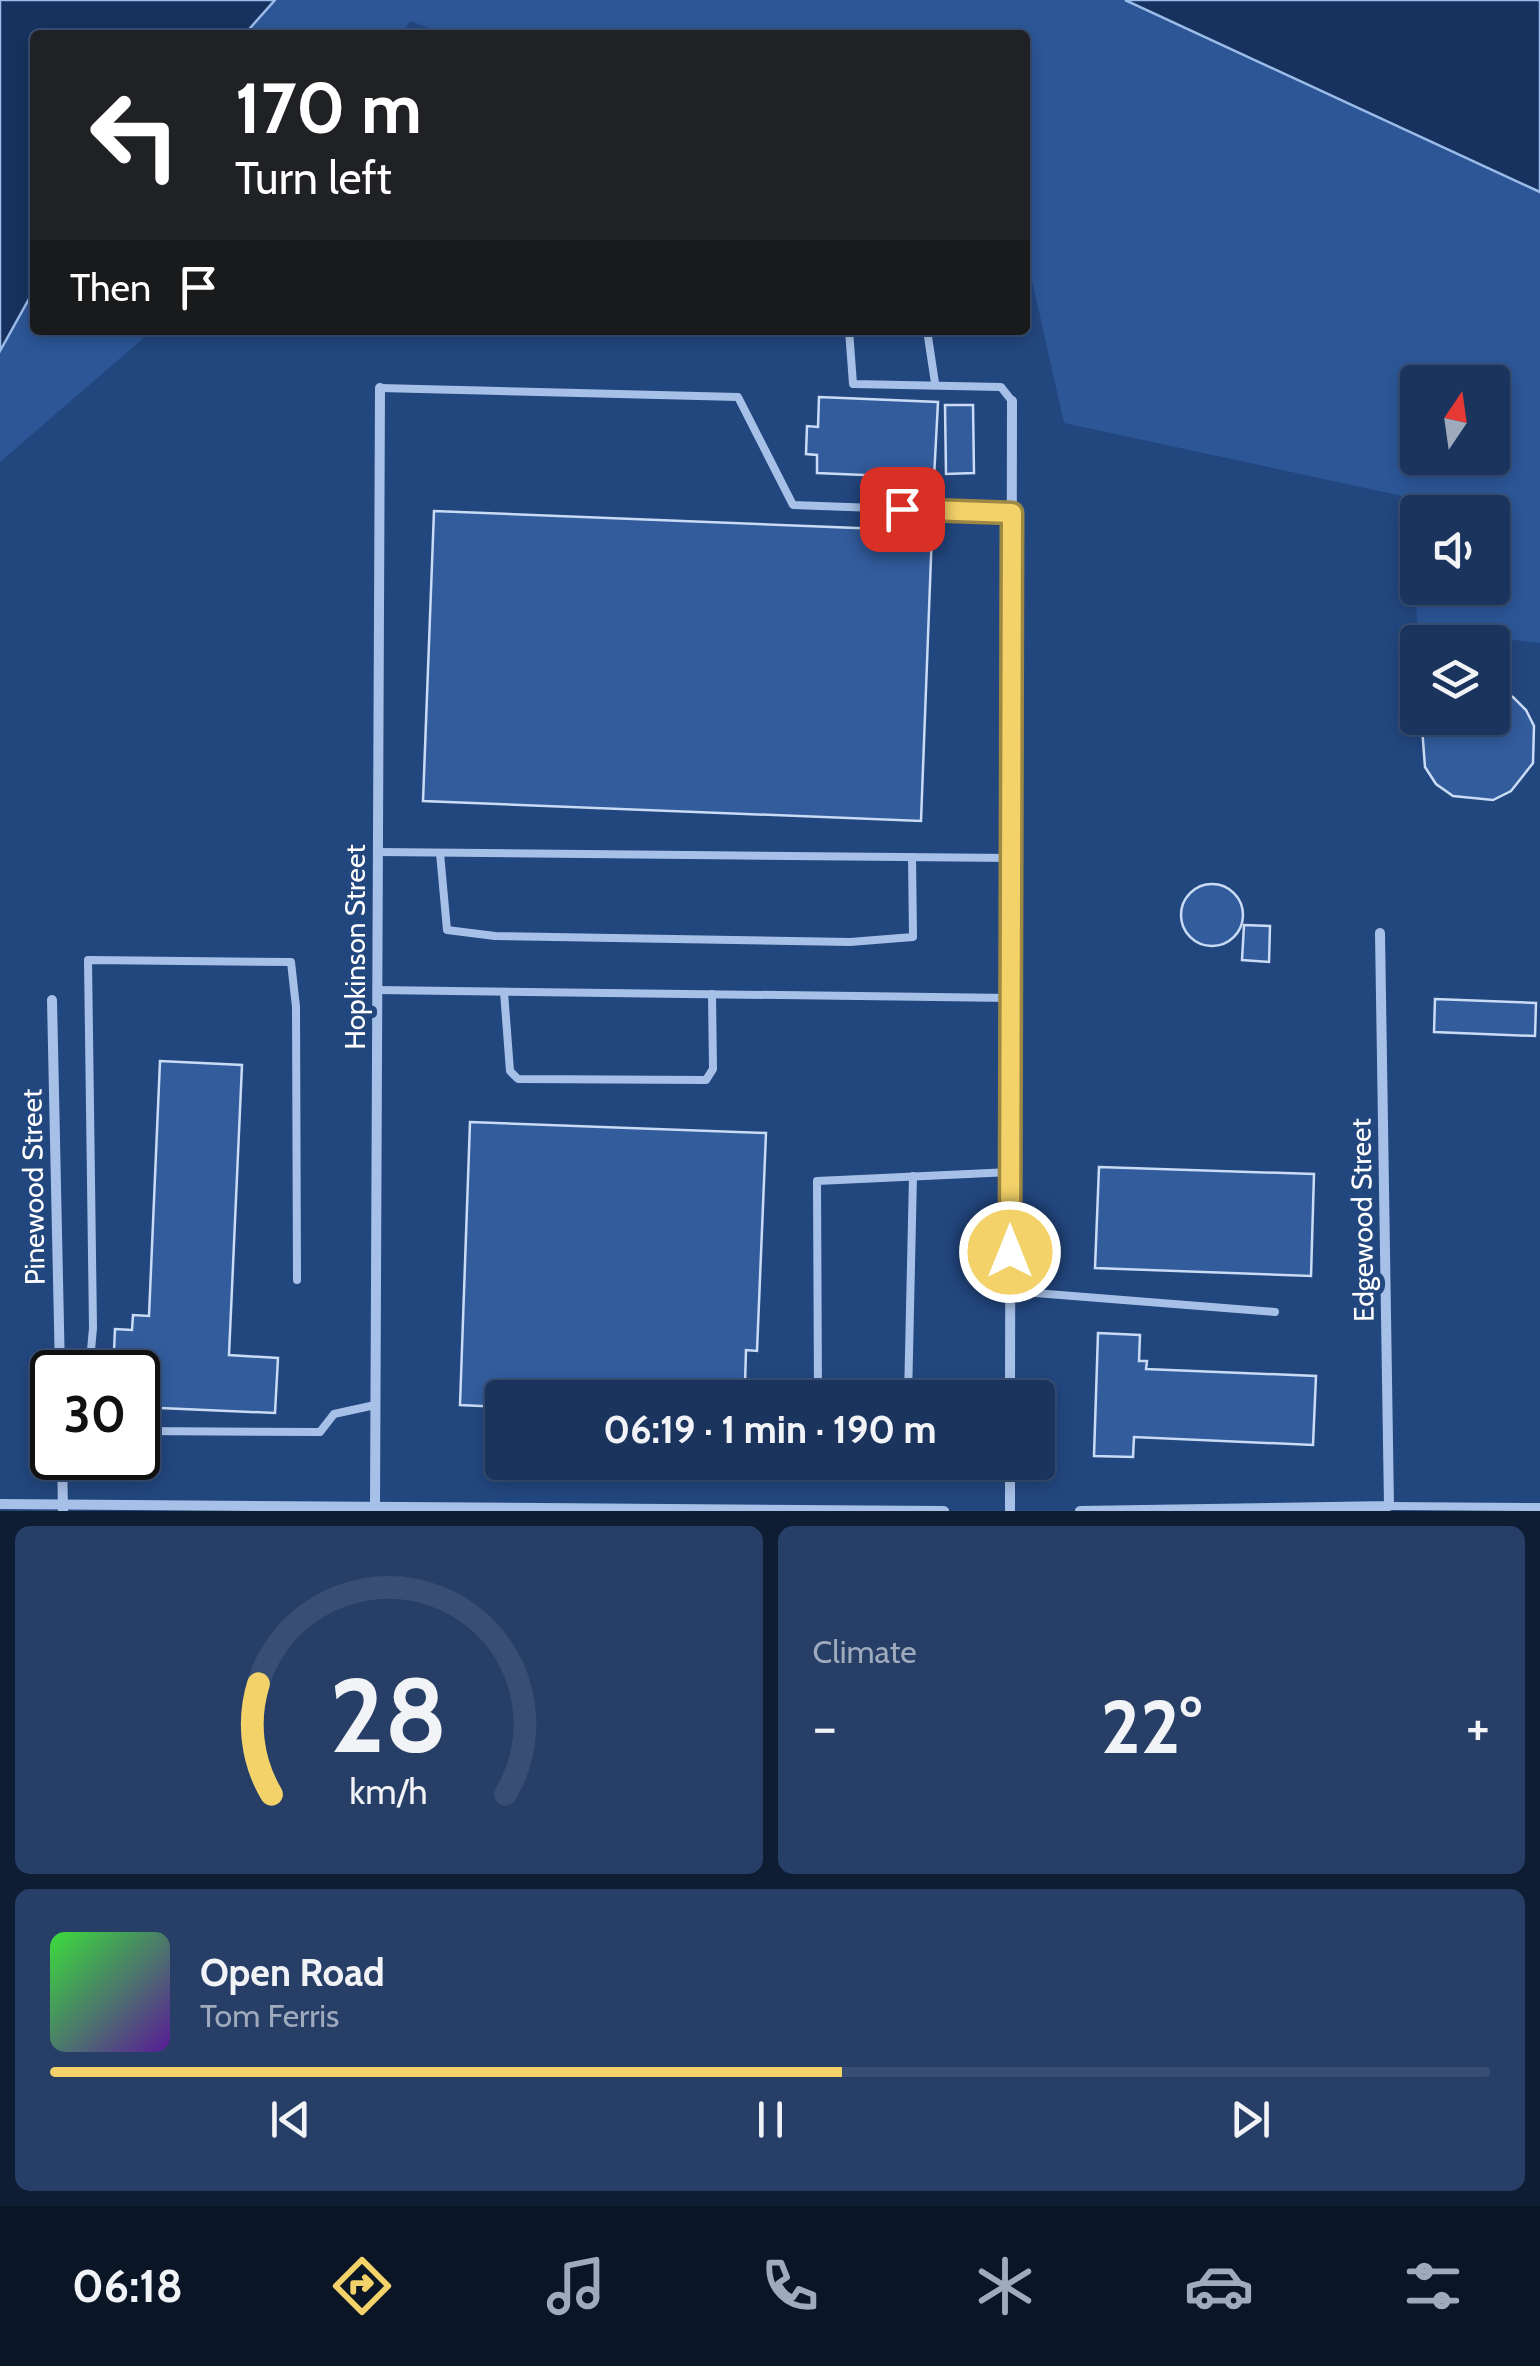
<!DOCTYPE html>
<html lang="en">
<head>
<meta charset="utf-8">
<style>
	:root { --surface:#1a345e; --page:#273f67; --text:#f1f3f6; --muted:#9faabc; --line:#384f73; --accent:#f2d269 }
	body { margin:0; font-family:Cabin,sans-serif; background:var(--page); color:var(--text); height:100vh; display:flex; flex-direction:column; font-size:38px; white-space:nowrap }
	* { box-sizing:border-box; margin:0 }
	p { font-size:32px; color:var(--muted) }
	.icon { flex:none; width:55px; height:55px; fill:none; stroke:currentColor; stroke-width:2; stroke-linecap:round; stroke-linejoin:round }
	.map { position:relative; height:1511px; overflow:hidden }
	.details { display:flex; flex-direction:column; gap:15px; padding:15px; background:#0e1d34; flex:1 }
	.details>* { flex:none }
	.hud { position:absolute; left:30px; top:30px; width:1000px; height:305px; border-radius:10px; box-shadow:0 5px 15px #0003,0 0 0 2px var(--line); background:#202124; color:#fff; overflow:hidden }
	.needle { width:65px; rotate:13deg }
	.tools { position:absolute; left:1400px; top:365px; display:grid; gap:20px }
	.tools a { display:grid; place-items:center; width:110px; height:110px; border-radius:10px; background:var(--surface); box-shadow:0 5px 15px #0003,0 0 0 2px var(--line); font-size:50px }
	.speed { position:absolute; left:30px; top:1350px; display:flex; gap:20px; font-size:50px; font-weight:700; text-align:center }
	.speed>* { display:grid; place-content:center; width:130px; height:130px; border-radius:50%; background:var(--surface); box-shadow:0 5px 15px #0003,0 0 0 2px var(--line); line-height:1 }
	.speed .limit { border:5px solid #111; border-radius:15px; background:#fff; color:#111 }
	.pin { position:absolute; display:grid; place-items:center; width:85px; height:85px; color:#fff; margin:-42px; border-radius:20px; box-shadow:0 5px 15px #0006 }
	.me { position:absolute; width:110px; margin:-55px; rotate:0deg; stroke-linejoin:round; filter:drop-shadow(0 0 8px #0008) }
	.turn { display:flex; align-items:center; gap:35px; height:210px; padding:0 40px; font-size:45px }
	.turn .icon { width:130px; height:130px; stroke-width:2.5 }
	.turn b { display:block; font-size:70px; line-height:85px }
	.then { display:flex; align-items:center; height:95px; padding:0 40px; background:#0003; gap:20px; font-size:38px }
	.big { font-size:75px; font-weight:700; line-height:1.1 }
	.details .tile { flex:1; display:flex; flex-direction:column; justify-content:center; gap:15px; min-width:0; padding:0 35px; border-radius:15px; background:var(--page) }
	.details .dial { align-items:center; gap:0 }
	.dial svg { height:260px; overflow:visible; fill:none; stroke:var(--line); stroke-width:7; stroke-linecap:round; text-anchor:middle }
	.dial text { fill:var(--text); stroke:none }
	.song { display:flex; align-items:center; gap:30px }
	.cover { width:120px; height:120px; border-radius:15px; background:linear-gradient(135deg,hsl(120 70% 55%),hsl(270 70% 35%)) }
	.played { height:10px; border-radius:5px; background:linear-gradient(90deg,var(--accent) 55%,var(--line) 55%) }
	.keys { display:flex; justify-content:space-around; direction:ltr }
	.heat { display:flex; justify-content:space-between; align-items:center; font-size:55px; direction:ltr }
	.details .tiles { flex:1; display:grid; gap:15px; grid-template-columns:1fr 1fr }
	.tile:last-child { grid-column:span 2 }
	.trip { position:absolute; left:485px; top:1380px; width:570px; height:100px; border-radius:10px; background:var(--surface); box-shadow:0 5px 15px #0003,0 0 0 2px var(--line); font-weight:700; line-height:100px; text-align:center }
	.tab-bar { display:flex; height:160px; justify-content:space-around; align-items:center; background:#0a1526; color:var(--muted) }
	.tab-bar .icon { width:70px; height:70px }
	.tab-bar .current { color:var(--accent) }
	.tab-bar b { font-size:45px; color:var(--text) }
	.map>svg:first-child { display:block }
	.green { fill:#2c5696; fill-rule:evenodd }
	.water { fill:#17325e; stroke:#9bbbe8; stroke-width:2.5 }
	.building { fill:#325c9c; stroke:#cadcf5; stroke-width:2.5 }
	.lines { fill:none; stroke-linecap:round; stroke-linejoin:round }
	.service { stroke:#a7c0e7; stroke-width:8 }
	.minor { stroke:#a7c0e7; stroke-width:10 }
	.route-casing { stroke:#9d8844; stroke-width:25 }
	.route { stroke:#f2d269; stroke-width:18 }
	.labels { text-anchor:middle; stroke-width:10; stroke-linejoin:round; paint-order:stroke }
	.street-label { font-size:28px; fill:#fff; stroke:#22467e }
</style>
</head>
<body>
<div class="map">
<svg width="1540" height="1511" viewBox="0 0 1540 1511">
	<rect width="100%" height="100%" fill="#22467e"/>
	<!-- green -->
	<g class="green">
		<path d="M 275,0 L 1125,0 L 1540,192 L 1540,643 L 1418,629 L 1407,497 L 1064,423 L 1025,249 L 1025,35 L 448,35 L 410,21 L 401,35 L 244,35 ZM 1418,382 L 1492,382 L 1492,458 L 1418,458 ZM 1418,512 L 1492,512 L 1492,588 L 1418,588 Z"/>
		<polygon points="35,288 35,330 153,330 0,462 0,351"/>
	</g>
	<!-- water -->
	<g class="water">
		<polygon points="0,0 275,0 244,35 35,35 35,288 0,351"/>
		<polygon points="1125,0 1540,0 1540,192"/>
	</g>
	<!-- building -->
	<g class="building">
		<polygon points="819,397 938,402 934,478 817,473 817,455 806,454 807,426 818,427"/>
		<polygon points="945,405 973,405 974,473 946,474"/>
		<polygon points="434,511 932,531 921,821 423,801"/>
		<polygon points="1492,687 1513,697 1526,710 1534,726 1533,763 1511,791 1493,800 1453,796 1436,784 1425,767 1422,727 1426,718 1492,718"/>
		<circle cx="1212" cy="915" r="31"/>
		<polygon points="1244,925 1270,926 1269,962 1242,960"/>
		<polygon points="1435,999 1536,1003 1535,1036 1434,1032"/>
		<polygon points="160,1061 242,1065 229,1355 278,1358 275,1413 138,1407 138,1372 113,1372 115,1329 132,1330 133,1315 149,1316"/>
		<polygon points="470,1122 766,1133 757,1351 746,1350 745,1384 765,1385 765,1398 502,1398 502,1407 460,1405"/>
		<polygon points="1099,1167 1314,1174 1311,1276 1095,1268"/>
		<polygon points="1098,1333 1140,1335 1139,1361 1147,1361 1146,1369 1316,1376 1313,1445 1134,1437 1133,1457 1094,1456"/>
	</g>
	<g class="lines">
		<!-- service -->
		<g class="service">
			<polyline points="849,330 853,384 1001,387 1012,401"/>
			<polyline points="927,330 935,383"/>
			<polyline points="380,388 738,397 793,505 1012,513"/>
			<polyline points="378,852 1011,858"/>
			<polyline points="440,853 447,930 495,936 850,942 913,937 912,857"/>
			<polyline points="377,990 1011,998"/>
			<polyline points="504,992 510,1071 518,1079 706,1080 713,1069 712,994"/>
			<polyline points="1011,1291 1275,1312"/>
			<polyline points="89,1372 93,1328 88,960 291,962 296,1007 297,1280"/>
			<polyline points="822,1398 818,1395 817,1181 1011,1172"/>
			<polyline points="908,1398 913,1176"/>
			<polyline points="138,1431 320,1432 334,1414 375,1405"/>
			<polyline points="1389,1506 1540,1507"/>
		</g>
		<!-- minor -->
		<g class="minor">
			<polyline points="52,1000 60,1372"/>
			<polyline points="1010,1398 1012,401"/>
			<polyline points="62,1458 63,1510"/>
			<polyline points="0,1504 944,1511"/>
			<polyline points="375,1506 380,388"/>
			<polyline points="1010,1511 1010,1462"/>
			<polyline points="1080,1511 1389,1506 1380,933"/>
		</g>
	</g>
	<g class="lines">
		<defs>
			<polyline id="route" points="902,509 1012,513 1010,1252"/>
		</defs>
		<!-- route casing -->
		<use href="#route" class="route-casing"/>
		<!-- route -->
		<use href="#route" class="route"/>
	</g>
	<g class="labels">
		<!-- street labels -->
		<g class="street-label">
			<text transform="translate(355 947) rotate(-90)" y="10">Hopkinson Street</text>
			<text transform="translate(33 1187) rotate(-91)" y="10">Pinewood Street</text>
			<text transform="translate(1362 1220) rotate(-91)" y="10">Edgewood Street</text>
		</g>
	</g>
</svg>
<div class="tools">
<a><svg class="needle" viewBox="-14 -14 28 28"><path d="M0-13l5 13h-10z" fill="#e53935"/><path d="M0 13l5-13h-10z" fill="#9faabc"/></svg></a>
<a><svg class="icon" aria-label="sound" viewBox="0 0 24 24"><path d="M4 9h4l5-4v14l-5-4H4zM17 9q2 3 0 6"/></svg></a>
<a><svg class="icon" aria-label="layers" viewBox="0 0 24 24"><path d="M12 4l9 5-9 5-9-5zM3 14l9 5 9-5"/></svg></a>
</div>
<div class="speed"><div class="limit">30</div></div>
<div class="pin" style="left:902px;top:509px;background:#d93025"><svg class="icon" aria-label="arrive" viewBox="0 0 24 24"><path d="M6 21V4h12l-3 4 3 4H6"/></svg></div>
<svg class="me" style="left:1010px;top:1252px" viewBox="-20 -20 40 40"><circle r="17" fill="#f2d269" stroke="#fff" stroke-width="3"/><path d="M0-11L8 9 0 5-8 9z" fill="#fff"/></svg>
<div class="trip">06:19 · 1 min · 190 m</div>
<div class="hud">
<div class="turn"><svg class="icon" aria-label="left" viewBox="0 0 24 24"><path d="M17 20v-9H6M10 6l-5 5 5 5"/></svg><div><b>170 m</b>Turn left</div></div>
<div class="then">Then<svg class="icon" aria-label="arrive" viewBox="0 0 24 24"><path d="M6 21V4h12l-3 4 3 4H6"/></svg></div>
</div>
</div>
<section class="details">
<div class="tiles">
<div class="tile dial"><svg viewBox="0 0 100 80">
<path d="M14 69A42 42 0 1 1 86 69"/>
<path d="M14 69A42 42 0 0 1 10 35" stroke="#f2d269"/>
<text x="50" y="56" font-size="32" font-weight="700">28</text>
<text x="50" y="72" font-size="11">km/h</text>
</svg></div>
<div class="tile"><p>Climate</p>
<div class="heat"><a>−</a><b class="big">22°</b><a>+</a></div>
</div>
<div class="tile">
<div class="song"><i class="cover"></i><div><b>Open Road</b><p>Tom Ferris</p></div></div>
<div class="played"></div>
<div class="keys"><svg class="icon" aria-label="previous" viewBox="0 0 24 24"><path d="M18 5L8 12l10 7zM5 5v14"/></svg><svg class="icon" aria-label="pause" viewBox="0 0 24 24"><path d="M8 5v14M16 5v14"/></svg><svg class="icon" aria-label="next" viewBox="0 0 24 24"><path d="M6 5l10 7-10 7zM19 5v14"/></svg></div>
</div>
</div>
</section>
<nav class="tab-bar">
<b>06:18</b>
<svg class="icon current" aria-label="directions" viewBox="0 0 24 24"><path d="M12 3l9 9-9 9-9-9zM9 14v-3h6M13 9l2 2-2 2"/></svg>
<svg class="icon" aria-label="music" viewBox="0 0 24 24"><path d="M9 18V5l10-2v13"/><circle cx="6" cy="18" r="3"/><circle cx="16" cy="16" r="3"/></svg>
<svg class="icon" aria-label="phone" viewBox="0 0 24 24"><path d="M5 4h4l2 5-3 2q2 4 5 5l2-3 5 2v4C11 20 4 13 5 4z"/></svg>
<svg class="icon" aria-label="climate" viewBox="0 0 24 24"><path d="M12 3v18M4 7l16 10M4 17L20 7"/></svg>
<svg class="icon" aria-label="car" viewBox="0 0 24 24"><path d="M5 17H2v-5l4-1 3-4h7l3 4 3 1v5h-3M9 17h6M6 11h13"/><circle cx="7" cy="17" r="2"/><circle cx="17" cy="17" r="2"/></svg>
<svg class="icon" aria-label="filters" viewBox="0 0 24 24"><path d="M4 7h16M4 17h16"/><circle cx="9" cy="7" r="2"/><circle cx="15" cy="17" r="2"/></svg>
</nav>
</body>
</html>
